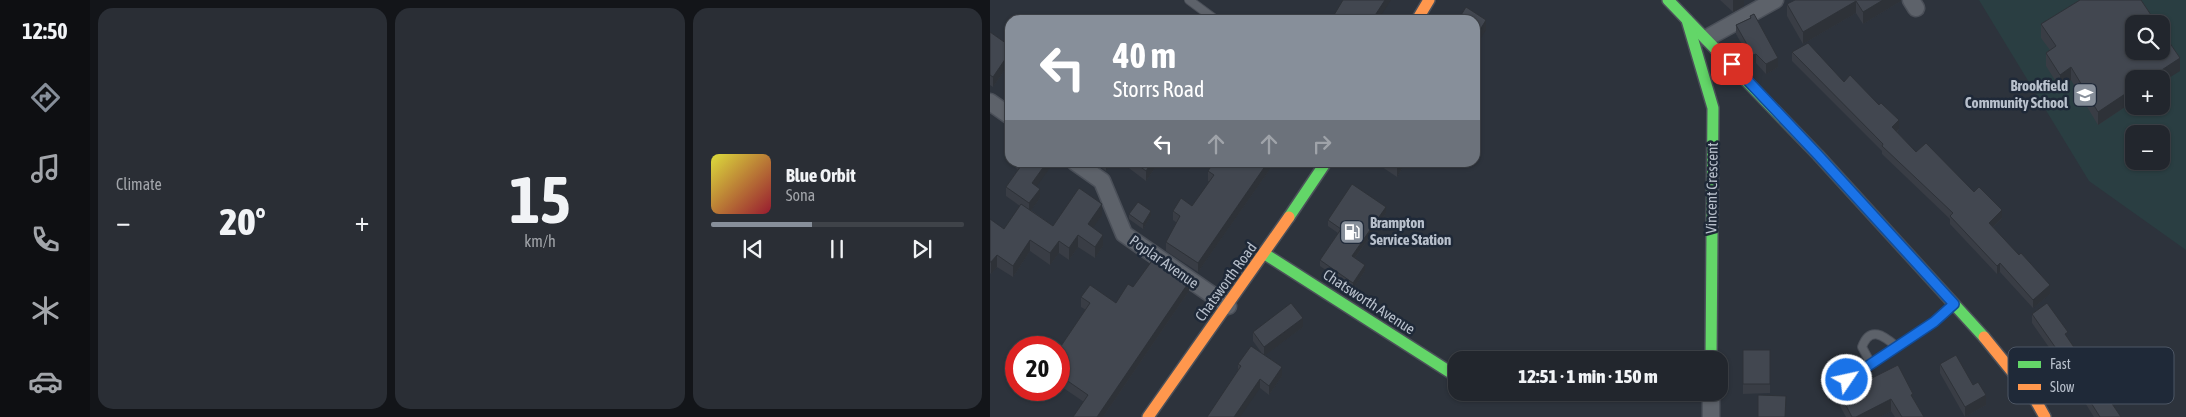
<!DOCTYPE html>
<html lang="en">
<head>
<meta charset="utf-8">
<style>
	:root { --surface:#22262d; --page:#2a2e35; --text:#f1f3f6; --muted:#a2a5aa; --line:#3f4349; --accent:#878f9a }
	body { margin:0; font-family:"Asap Condensed",sans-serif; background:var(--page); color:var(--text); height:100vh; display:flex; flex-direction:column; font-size:19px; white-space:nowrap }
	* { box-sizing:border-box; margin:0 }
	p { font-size:16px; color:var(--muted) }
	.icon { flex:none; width:28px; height:28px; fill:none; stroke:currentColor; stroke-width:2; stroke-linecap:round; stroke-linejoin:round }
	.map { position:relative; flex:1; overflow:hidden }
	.panel { display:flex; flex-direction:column; gap:8px; padding:8px; background:#131519; width:900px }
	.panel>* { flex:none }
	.top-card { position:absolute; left:15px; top:15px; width:475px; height:152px; border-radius:15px; box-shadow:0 1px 4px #0004,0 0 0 1px var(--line); background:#878f9a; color:#fff; overflow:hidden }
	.tools { position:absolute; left:1135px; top:15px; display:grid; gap:10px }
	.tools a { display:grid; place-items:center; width:45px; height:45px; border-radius:10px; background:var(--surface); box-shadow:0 1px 4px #0004,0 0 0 1px var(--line); font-size:25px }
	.speed { position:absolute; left:15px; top:336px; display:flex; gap:10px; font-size:25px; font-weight:700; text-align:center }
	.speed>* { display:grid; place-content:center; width:65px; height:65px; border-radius:50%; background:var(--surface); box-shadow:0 1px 4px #0004,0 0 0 1px var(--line); line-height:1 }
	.speed .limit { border:8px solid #d22; background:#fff; color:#111 }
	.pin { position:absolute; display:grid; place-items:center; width:42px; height:42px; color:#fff; margin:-21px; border-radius:10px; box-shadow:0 2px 8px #0006 }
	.me { position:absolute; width:55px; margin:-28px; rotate:56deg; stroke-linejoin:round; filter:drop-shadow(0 0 4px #0008) }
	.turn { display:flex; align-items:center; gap:18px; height:105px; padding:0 25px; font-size:22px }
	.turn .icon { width:65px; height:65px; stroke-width:2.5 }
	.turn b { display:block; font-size:35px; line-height:42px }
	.lanes { display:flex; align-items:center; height:48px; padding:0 25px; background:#0003; justify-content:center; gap:25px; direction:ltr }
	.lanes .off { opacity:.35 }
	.big { font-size:38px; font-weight:800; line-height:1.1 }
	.panel .tile { flex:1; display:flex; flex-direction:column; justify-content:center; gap:8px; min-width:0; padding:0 18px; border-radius:15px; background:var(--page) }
	.panel .dial { align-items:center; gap:0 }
	.dial b { font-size:65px; line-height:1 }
	.song { display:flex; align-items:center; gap:15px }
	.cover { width:60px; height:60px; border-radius:8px; background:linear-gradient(135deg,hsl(60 70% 55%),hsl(350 70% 35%)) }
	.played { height:5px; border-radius:2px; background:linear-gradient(90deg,var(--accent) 40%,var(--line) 40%) }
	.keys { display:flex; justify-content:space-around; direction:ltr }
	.heat { display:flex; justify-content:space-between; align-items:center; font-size:28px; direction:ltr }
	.panel .tiles { flex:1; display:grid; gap:8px; grid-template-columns:repeat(3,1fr) }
	.trip { position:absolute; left:458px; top:351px; width:280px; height:50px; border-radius:15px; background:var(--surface); box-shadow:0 1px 4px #0004,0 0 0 1px var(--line); font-weight:800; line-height:50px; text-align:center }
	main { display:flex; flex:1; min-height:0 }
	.tab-bar { display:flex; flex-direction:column; width:90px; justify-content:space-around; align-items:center; background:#0e0f12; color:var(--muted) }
	.tab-bar .icon { width:35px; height:35px }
	.tab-bar .active { color:var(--accent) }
	.tab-bar b { font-size:22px; color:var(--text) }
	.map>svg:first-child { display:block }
	.green { fill:#2a3e42; fill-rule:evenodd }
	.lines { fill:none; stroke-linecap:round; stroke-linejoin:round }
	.lane-casing { stroke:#4b5059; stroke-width:10 }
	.street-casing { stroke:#4b5059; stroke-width:19 }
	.fast-casing { stroke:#4b5059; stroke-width:14 }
	.slow-casing { stroke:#4b5059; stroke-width:14 }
	.lane { stroke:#5d626a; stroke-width:8 }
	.street { stroke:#5d626a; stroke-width:16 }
	.fast { stroke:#63d668; stroke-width:11 }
	.slow { stroke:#ff974d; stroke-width:11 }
	.wall { fill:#393d45 }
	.shaded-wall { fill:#2e3238 }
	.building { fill:#424750; stroke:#2e3238 }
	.route-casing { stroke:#114b97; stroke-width:12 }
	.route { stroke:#1a73e8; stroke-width:9 }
	.labels { text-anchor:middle; stroke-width:5; stroke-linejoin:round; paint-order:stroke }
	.poi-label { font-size:15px; font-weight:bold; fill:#b8c0cc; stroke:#1f2938; text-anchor:end }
	.street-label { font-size:15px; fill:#b8c0cc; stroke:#1f2938 }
	.key { fill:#1f2938; stroke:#4d5664; stroke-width:1 }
	.key-label { font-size:14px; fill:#b8c0cc }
</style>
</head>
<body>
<main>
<nav class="tab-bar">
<b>12:50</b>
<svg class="icon active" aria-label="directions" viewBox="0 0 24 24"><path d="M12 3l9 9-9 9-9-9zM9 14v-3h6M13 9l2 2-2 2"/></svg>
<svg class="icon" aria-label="music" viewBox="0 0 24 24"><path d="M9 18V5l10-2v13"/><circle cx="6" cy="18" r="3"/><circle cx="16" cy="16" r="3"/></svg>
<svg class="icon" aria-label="phone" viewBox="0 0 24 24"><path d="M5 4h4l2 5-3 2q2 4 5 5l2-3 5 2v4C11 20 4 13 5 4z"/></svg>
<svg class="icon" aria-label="climate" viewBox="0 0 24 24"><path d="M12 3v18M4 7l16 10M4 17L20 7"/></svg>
<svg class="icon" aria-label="car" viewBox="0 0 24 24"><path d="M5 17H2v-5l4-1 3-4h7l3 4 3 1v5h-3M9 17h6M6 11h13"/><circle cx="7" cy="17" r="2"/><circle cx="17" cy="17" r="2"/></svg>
</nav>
<section class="panel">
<div class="tiles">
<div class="tile"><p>Climate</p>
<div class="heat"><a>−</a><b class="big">20°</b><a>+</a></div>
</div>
<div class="tile dial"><b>15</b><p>km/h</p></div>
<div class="tile">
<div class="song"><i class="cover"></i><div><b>Blue Orbit</b><p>Sona</p></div></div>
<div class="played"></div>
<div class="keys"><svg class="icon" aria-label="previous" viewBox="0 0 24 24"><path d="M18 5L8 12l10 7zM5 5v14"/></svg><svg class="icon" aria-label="pause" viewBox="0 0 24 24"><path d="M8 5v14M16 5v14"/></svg><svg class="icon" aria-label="next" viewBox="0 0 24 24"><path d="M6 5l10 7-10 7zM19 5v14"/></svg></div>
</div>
</div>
</section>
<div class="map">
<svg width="1196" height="417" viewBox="0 0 1196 417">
	<rect width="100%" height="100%" fill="#2d333c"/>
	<!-- green -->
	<path class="green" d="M 989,0 L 1196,0 L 1196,250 L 1099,181 ZM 1144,24 L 1171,24 L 1171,51 L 1144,51 ZM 1144,79 L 1171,79 L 1171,106 L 1144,106 ZM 1144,134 L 1171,134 L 1171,161 L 1144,161 Z"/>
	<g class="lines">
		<defs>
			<g id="lane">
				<polyline points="199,0 226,20"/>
				<path d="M 881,364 L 872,347 C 880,325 894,336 906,346"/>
				<polyline points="846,388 944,322 962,306"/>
			</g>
			<g id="street">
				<polyline points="921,0 926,8"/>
				<polyline points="717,38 785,0"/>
				<polyline points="0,102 20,116"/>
				<polyline points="85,162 112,181 134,234 238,306"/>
				<polyline points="721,417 721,392"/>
			</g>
			<g id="fast">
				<polyline points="678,0 828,155 994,337"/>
				<polyline points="697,20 723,108 721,360"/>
				<polyline points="299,217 336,162"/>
				<polyline points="275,254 466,376"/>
			</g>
			<g id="slow">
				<polyline points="427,20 439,0"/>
				<polyline points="994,337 1046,401 1055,417"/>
				<polyline points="158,417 299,217"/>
			</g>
		</defs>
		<!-- lane casing -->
		<use href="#lane" class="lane-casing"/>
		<!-- street casing -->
		<use href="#street" class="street-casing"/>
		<!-- fast casing -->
		<use href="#fast" class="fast-casing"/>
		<!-- slow casing -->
		<use href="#slow" class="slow-casing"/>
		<!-- lane -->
		<use href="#lane" class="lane"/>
		<!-- street -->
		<use href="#street" class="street"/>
		<!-- fast -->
		<use href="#fast" class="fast"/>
		<!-- slow -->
		<use href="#slow" class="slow"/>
	</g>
	<!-- wall -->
	<g class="wall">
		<polygon points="730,0 754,0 754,6 743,12"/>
		<polygon points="805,0 911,1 873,24 866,13 813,44 797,16 797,4"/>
		<polygon points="764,14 788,67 776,74 766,63 763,64 746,34 746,25 760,18 760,16"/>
		<polygon points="1051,24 1190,71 1144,79 1144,101 1108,125 1081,80 1070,88 1056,66 1056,53 1060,50 1051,38"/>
		<polygon points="0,32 20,46 20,62 3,87 0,85"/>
		<polygon points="802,52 854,82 909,129 907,132 926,152 1012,218 1003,227 1060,294 1043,308 1010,272 1007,274 960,224 960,219 892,154 892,151 802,61"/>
		<polygon points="22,162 64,162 46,186 50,198 41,210 63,226 112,215 103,227 113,246 105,258 88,247 79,260 69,253 60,265 40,251 23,277 7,267 1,274 0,273 0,219 14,229 30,206 16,196 16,187 28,170 24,166"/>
		<polygon points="103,162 122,162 116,171"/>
		<polygon points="131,162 169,162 156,181"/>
		<polygon points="224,162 285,162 208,272 176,251 176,242 187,223 183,220 183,211 202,206 220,182 218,181 218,171"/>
		<polygon points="386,162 416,162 407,177 386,163"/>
		<polygon points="396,213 365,258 375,271 363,289 330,266 330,260 348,233 338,226 338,220"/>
		<polygon points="139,214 161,216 153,229 139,219"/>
		<polygon points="143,287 199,291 113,417 83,417 94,402 69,385 69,349 96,310 91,307 91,297 126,303"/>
		<polygon points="1042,314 1078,339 1131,417 1104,417 1070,363 1042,323"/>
		<polygon points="313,327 275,355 292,376 279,395 270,388 248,371 248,364 271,352 263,341 263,332"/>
		<polygon points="753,350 780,350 780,393 753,394"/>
		<polygon points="26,357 26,380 14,372 14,367"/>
		<polygon points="950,364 983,385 996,405 975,417 950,373"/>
		<polygon points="850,394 923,398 934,417 905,417 901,411 890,417 856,417 850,406"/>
	</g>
	<!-- shaded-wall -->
	<g class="shaded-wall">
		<polygon points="395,0 401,0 388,20 382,20"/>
		<polygon points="743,0 754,0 754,6 743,12"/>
		<polygon points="893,0 911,0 911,1 873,24 873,12"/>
		<polygon points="866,1 866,13 813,44 813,32"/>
		<polygon points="496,20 496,30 485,47 485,38"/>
		<polygon points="20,52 20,62 3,87 3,77"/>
		<polygon points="766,54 766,63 763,64 763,55"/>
		<polygon points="788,58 788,67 776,74 776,64"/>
		<polygon points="1190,58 1190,71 1171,83 1171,79 1158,79"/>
		<polygon points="1081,67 1081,80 1070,88 1070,75"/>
		<polygon points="1144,88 1144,101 1108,125 1108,112"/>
		<polygon points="909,120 909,129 902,136 902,127"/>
		<polygon points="57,162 64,162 42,193 42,183"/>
		<polygon points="116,162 122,162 116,171"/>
		<polygon points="162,162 169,162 156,181 156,171"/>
		<polygon points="278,162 285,162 208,272 208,263"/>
		<polygon points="410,162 416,162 407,177 407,167"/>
		<polygon points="50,189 50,198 39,213 39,203"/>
		<polygon points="112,204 112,215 98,235 98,224"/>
		<polygon points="396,207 396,213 362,262 362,256"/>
		<polygon points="1012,210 1012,218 999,231 999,223"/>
		<polygon points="161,211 161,216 153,229 153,224"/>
		<polygon points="88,235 88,247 79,260 79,248"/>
		<polygon points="113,235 113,246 105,258 105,247"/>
		<polygon points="40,240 40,251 23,277 23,266"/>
		<polygon points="69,241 69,253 60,265 60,253"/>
		<polygon points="7,255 7,267 1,274 1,262"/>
		<polygon points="1010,263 1010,272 1007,274 1007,266"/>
		<polygon points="375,265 375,271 363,289 363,283"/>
		<polygon points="199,282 199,291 113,417 107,417"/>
		<polygon points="1060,285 1060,294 1043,308 1043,300"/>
		<polygon points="313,318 313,327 274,356 274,347"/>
		<polygon points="292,367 292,376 279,395 279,386"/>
		<polygon points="270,379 270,388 250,417 244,417"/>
		<polygon points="996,395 996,405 975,417 975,407"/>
		<polygon points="901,399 901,411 890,417 866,417"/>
	</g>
	<!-- building -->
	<g class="building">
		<polygon points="353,0 395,0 382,20 341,20"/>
		<polygon points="805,0 893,0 873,12 866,1 813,32 797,4"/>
		<polygon points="1090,0 1151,0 1167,24 1144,24 1144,51 1171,51 1171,30 1190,58 1158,79 1144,79 1144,88 1108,112 1081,67 1070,75 1056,53 1066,46 1051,24"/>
		<polygon points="476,7 496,20 485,38 485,20 468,20"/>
		<polygon points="764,14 788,58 776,64 766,54 763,55 746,25 761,18 760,16"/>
		<polygon points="0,32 20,46 20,52 3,77 0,75"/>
		<polygon points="818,43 854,82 860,75 889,105 891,103 909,120 902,127 926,152 936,143 984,192 989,187 1012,210 999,223 1029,255 1031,253 1060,285 1043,300 1010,263 1007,266 960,216 963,213 892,146 893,144 802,52"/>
		<polygon points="32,162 57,162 42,183 50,189 39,203 16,187 33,163"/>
		<polygon points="144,162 162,162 156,171"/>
		<polygon points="224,162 278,162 208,263 176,242 190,216 183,211 191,198 202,206 224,175 218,171"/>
		<polygon points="399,162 410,162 407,167"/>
		<polygon points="362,184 396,207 362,256 375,265 363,283 330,260 351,229 338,220"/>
		<polygon points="89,188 112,204 98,224 113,235 105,247 88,235 79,248 69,241 60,253 40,240 23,266 7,255 1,262 0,262 0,219 14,229 31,204 63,226"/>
		<polygon points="148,202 161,211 153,224 139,214"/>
		<polygon points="164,258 199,282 107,417 83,417 98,395 69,375 69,349 100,303 91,297 100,285 126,303 138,284 143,287"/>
		<polygon points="301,303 313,318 274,347 263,332"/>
		<polygon points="1057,303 1078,332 1075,334 1131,417 1110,417 1070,354 1042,314"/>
		<polygon points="261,346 292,367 279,386 270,379 244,417 217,417 251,366 248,364"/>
		<rect x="753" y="350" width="27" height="34"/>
		<polygon points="23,355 26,357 26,375 14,367"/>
		<polygon points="966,355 983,385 988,382 996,395 975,407 950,364"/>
		<polygon points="908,365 923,394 921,395 934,417 912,417 901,399 866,417 862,417 850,394"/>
		<polygon points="768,395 796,396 795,417 768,417"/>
	</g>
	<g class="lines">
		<defs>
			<polyline id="route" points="742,64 828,155 964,304 944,322 857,380"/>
		</defs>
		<!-- route casing -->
		<use href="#route" class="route-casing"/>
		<!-- route -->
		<use href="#route" class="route"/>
	</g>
	<!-- icons -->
	<defs>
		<symbol id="school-square" viewBox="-11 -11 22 22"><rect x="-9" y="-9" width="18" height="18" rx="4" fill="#878f9a" stroke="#1f2938"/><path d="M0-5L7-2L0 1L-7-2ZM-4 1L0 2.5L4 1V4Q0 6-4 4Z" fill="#fff"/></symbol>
		<symbol id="fuel-square" viewBox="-11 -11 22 22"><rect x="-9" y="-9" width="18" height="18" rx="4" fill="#878f9a" stroke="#1f2938"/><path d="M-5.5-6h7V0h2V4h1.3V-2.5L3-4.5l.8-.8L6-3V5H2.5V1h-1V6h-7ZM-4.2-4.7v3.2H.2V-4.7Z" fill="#fff"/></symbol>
	</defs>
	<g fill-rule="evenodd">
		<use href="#school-square" x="1081" y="81" width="28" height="28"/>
		<use href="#fuel-square" x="348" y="218" width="28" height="28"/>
	</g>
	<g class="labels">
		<!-- poi labels -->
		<g class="poi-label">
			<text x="1078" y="91">Brookfield<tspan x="1078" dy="17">Community School</tspan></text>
			<text x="380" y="228" text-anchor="start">Brampton<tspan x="380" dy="17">Service Station</tspan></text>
		</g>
		<!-- street labels -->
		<g class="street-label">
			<text transform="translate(722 188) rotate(-89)" y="5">Vincent Crescent</text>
			<text transform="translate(174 262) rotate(35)" y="5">Poplar Avenue</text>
			<text transform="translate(236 282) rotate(-54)" y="5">Chatsworth Road</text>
			<text transform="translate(379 302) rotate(33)" y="5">Chatsworth Avenue</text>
		</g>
	</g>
	<!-- legend -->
	<rect x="1018" y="347" width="166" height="57" rx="8" class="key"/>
	<rect x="1028" y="361" width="23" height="7" fill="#63d668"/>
	<rect x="1028" y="384" width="23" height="6" fill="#ff974d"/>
	<g class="key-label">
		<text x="1060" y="369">Fast</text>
		<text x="1060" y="392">Slow</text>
	</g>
</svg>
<div class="tools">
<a><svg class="icon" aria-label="search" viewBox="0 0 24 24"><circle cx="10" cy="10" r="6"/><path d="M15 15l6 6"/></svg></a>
<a>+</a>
<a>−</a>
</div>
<div class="speed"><div class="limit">20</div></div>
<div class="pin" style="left:742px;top:64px;background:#d93025"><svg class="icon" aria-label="arrive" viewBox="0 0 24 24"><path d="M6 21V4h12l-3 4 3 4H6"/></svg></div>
<svg class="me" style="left:857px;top:380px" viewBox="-20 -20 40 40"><circle r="17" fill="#1a73e8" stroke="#fff" stroke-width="3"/><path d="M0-11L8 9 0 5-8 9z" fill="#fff"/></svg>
<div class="trip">12:51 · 1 min · 150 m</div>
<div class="top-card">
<div class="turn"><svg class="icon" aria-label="left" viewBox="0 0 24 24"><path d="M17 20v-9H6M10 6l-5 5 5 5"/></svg><div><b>40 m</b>Storrs Road</div></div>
<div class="lanes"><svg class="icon" aria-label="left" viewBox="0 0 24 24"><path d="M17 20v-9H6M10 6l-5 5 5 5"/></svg><svg class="icon off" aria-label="ahead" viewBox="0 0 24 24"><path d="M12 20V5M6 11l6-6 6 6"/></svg><svg class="icon off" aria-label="ahead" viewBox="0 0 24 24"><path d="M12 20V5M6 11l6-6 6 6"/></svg><svg class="icon off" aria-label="right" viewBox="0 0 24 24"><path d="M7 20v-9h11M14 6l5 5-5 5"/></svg></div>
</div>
</div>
</main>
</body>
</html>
